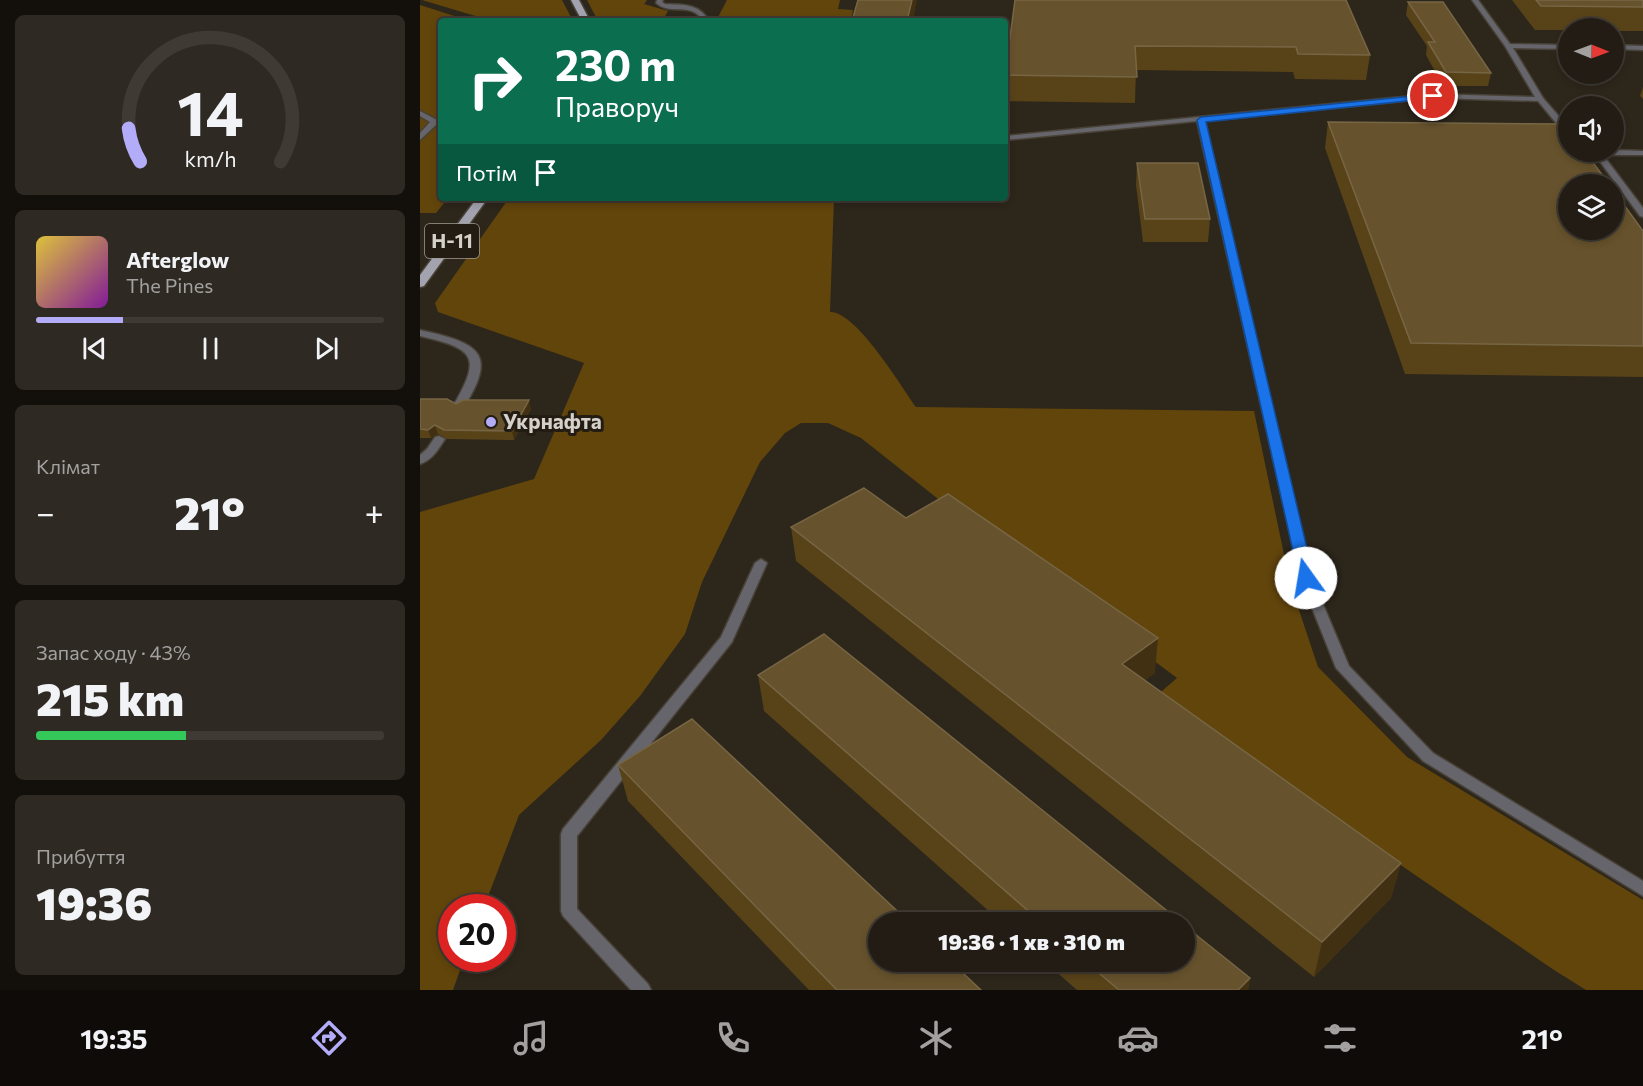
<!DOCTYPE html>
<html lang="uk">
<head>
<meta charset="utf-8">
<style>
	:root { --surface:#221c14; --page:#2e2922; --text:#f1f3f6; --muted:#a2a1a0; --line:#3f3a34; --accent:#b3adf9 }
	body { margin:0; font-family:Commissioner,sans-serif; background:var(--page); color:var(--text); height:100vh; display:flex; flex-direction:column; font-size:22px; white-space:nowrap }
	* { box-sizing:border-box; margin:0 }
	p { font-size:20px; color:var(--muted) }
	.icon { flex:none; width:33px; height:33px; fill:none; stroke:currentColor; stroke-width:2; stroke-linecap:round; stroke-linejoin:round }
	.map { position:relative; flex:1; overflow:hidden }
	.details { display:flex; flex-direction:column; gap:15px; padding:15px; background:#130f0b; width:420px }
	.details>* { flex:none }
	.top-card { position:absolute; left:18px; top:18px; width:570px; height:183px; border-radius:6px; box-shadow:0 3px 9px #0003,0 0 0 2px var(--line); background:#0b6e4f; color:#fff; overflow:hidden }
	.needle { width:39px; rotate:91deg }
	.controls { position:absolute; left:1138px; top:18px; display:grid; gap:12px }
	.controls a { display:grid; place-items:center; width:66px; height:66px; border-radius:50%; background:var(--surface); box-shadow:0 3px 9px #0003,0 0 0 2px var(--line); font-size:30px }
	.speed { position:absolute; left:18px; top:894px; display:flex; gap:12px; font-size:30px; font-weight:700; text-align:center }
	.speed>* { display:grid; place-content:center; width:78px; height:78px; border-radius:50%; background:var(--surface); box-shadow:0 3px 9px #0003,0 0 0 2px var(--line); line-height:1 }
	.speed .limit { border:9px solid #d22; background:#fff; color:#111 }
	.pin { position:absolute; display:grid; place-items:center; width:51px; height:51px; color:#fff; margin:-26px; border:3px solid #fff; border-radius:50%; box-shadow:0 2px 6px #0007 }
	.me { position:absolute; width:66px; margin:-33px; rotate:347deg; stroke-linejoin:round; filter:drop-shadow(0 0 4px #0008) }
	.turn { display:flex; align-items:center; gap:21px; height:126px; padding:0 18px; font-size:27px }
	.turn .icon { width:78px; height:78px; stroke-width:2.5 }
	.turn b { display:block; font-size:42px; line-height:51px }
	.then { display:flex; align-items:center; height:57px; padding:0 18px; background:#0003; gap:12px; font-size:22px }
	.big { font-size:45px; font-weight:800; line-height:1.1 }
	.details .card { flex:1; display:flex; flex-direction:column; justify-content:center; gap:9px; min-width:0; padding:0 21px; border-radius:9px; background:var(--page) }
	.details .dial { align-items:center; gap:0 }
	.dial svg { height:156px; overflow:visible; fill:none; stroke:var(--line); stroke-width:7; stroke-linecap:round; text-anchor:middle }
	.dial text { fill:var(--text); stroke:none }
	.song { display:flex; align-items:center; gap:18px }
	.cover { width:72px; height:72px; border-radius:9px; background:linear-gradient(135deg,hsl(50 70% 55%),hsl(290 70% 35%)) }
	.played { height:6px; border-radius:3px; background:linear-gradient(90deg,var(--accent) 25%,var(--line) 25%) }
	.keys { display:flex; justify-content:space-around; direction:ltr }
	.heat { display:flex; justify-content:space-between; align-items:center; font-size:33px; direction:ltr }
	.charge { height:9px; border-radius:4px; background:linear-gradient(90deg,#34c759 43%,var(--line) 0) }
	.trip { position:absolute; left:448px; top:912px; width:327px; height:60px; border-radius:30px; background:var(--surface); box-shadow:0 3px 9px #0003,0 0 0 2px var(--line); font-weight:800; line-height:60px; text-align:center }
	.menu { display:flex; height:96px; justify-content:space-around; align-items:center; background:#0e0b08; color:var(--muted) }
	.menu .icon { width:42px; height:42px }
	.menu .active { color:var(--accent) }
	.menu b { font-size:27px; color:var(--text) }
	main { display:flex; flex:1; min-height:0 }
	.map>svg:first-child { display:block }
	.green { fill:#62450b }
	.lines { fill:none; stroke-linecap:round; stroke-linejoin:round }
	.service-casing { stroke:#484137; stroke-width:3 }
	.minor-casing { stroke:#484137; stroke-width:3 }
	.primary-casing { stroke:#484137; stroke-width:3 }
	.service { fill:#65656b; fill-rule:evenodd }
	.minor { fill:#65656b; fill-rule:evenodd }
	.primary { fill:#a3a3af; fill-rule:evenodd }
	.wall { fill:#584319 }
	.shaded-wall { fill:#413112 }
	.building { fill:#66522c; stroke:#776645; stroke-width:1.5 }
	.route { fill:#1a73e8; stroke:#114b97; stroke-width:1.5 }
	.poi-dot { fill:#b3adf9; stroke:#231c12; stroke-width:2 }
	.labels { text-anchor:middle; stroke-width:6; stroke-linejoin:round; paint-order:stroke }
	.shield { fill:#231c12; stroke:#a09b93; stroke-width:1.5 }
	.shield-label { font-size:20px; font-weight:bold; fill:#d5d1ca }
	.poi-label { font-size:21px; font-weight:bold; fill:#d5d1ca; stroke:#231c12; text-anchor:start }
</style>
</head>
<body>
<main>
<section class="details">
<div class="card dial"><svg viewBox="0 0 100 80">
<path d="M14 69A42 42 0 1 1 86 69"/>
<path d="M14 69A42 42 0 0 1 8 52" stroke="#b3adf9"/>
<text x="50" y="56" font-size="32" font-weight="700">14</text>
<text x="50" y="72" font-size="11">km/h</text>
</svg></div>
<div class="card">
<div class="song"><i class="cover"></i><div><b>Afterglow</b><p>The Pines</p></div></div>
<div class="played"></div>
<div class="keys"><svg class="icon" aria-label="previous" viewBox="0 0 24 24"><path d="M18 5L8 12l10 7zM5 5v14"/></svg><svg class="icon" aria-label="pause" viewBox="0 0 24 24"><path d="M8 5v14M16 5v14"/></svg><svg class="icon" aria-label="next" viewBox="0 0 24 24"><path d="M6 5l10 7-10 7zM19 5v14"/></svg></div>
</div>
<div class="card"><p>Клімат</p>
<div class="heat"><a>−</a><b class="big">21°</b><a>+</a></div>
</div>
<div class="card"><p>Запас ходу · 43%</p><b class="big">215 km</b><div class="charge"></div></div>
<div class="card"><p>Прибуття</p><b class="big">19:36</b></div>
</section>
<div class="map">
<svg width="1223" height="990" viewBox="0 0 1223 990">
	<rect width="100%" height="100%" fill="#2d261b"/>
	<!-- green -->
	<g class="green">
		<polygon points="2,0 142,0 153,21 72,21"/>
		<polygon points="167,0 227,0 224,4 248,11 244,18 269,18 276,21 178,21"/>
		<polygon points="307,0 420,0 418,9 433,10 431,21 296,21"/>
		<polygon points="0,5 50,21 21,21 21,185 17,190 21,192 21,198 28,198 16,213 0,213"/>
		<path d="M 89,198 L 414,198 L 410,312 C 436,311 481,386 496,407 L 834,411 L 870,583 L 898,667 L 987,757 L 1223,900 L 1223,990 L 1166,990 L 1134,970 L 735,697 L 757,678 L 527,506 L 441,438 L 408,423 L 381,423 L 365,433 L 340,462 L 282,582 L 265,634 L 220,696 L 181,740 L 99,815 L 64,907 L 32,908 L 32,958 L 44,959 L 33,990 L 0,990 L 0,512 L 114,479 L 164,363 L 18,312 L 15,303 Z"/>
	</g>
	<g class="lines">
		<defs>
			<g id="service">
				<path d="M 237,0 L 243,0 L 242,2 L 245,4 C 263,5 279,3 289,21 L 283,21 C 272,1 250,16 236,3 Z"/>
				<polygon points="1052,0 1058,0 1090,44 1149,45 1149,49 1093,48 1123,98 1149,128 1149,135 1146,135 1118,101 1013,98 785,121 892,578 929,666 1013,753 1223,881 1223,896 1003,761 916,668 880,578 777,121 585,140 585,136 1013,94 1115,97 1085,46"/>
				<polygon points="1194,45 1223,46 1223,50 1194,49"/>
				<polygon points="0,111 17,120 21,120 21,124 17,124 0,140 0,133 10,122 0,116"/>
				<polygon points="1194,150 1223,151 1223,155 1183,155 1223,208 1223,217 1220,216 1173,152 1194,152"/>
				<path d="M 0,330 C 58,343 80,352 42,410 L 38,411 L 32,408 C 62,357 56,349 0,336 Z"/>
				<path d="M 19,436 L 25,439 C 18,450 12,460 0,464 L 0,455 L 7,449 L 15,437 Z"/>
			</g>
			<polygon id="minor" points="341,559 347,563 312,642 157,836 157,909 228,984 231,990 211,990 143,916 141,911 141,834 143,829 301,637 335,563"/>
			<g id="primary">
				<polygon points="151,0 159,0 170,21 162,21"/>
				<polygon points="57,198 68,198 4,286 0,287 0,275"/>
			</g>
		</defs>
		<!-- service casing -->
		<use href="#service" class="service-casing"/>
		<!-- minor casing -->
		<use href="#minor" class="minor-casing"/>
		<!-- primary casing -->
		<use href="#primary" class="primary-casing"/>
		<!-- service -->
		<use href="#service" class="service"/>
		<!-- minor -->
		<use href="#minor" class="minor"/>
		<!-- primary -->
		<use href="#primary" class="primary"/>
	</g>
	<!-- wall -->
	<g class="wall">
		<polygon points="595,0 950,55 946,80 875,79 873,72 716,70 715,103 585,101 585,70"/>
		<polygon points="1092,0 1223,0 1223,31 1194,31 1194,28 1149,28 1149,30 1115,30"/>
		<polygon points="988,2 1071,73 1068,86 1023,86 1006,55 1007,46 986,15"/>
		<polygon points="1223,87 1223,99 1220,96"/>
		<polygon points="908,122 1223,231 1223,377 985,374 905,148"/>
		<polygon points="717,163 790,219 788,242 723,242 716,185"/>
		<polygon points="0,399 36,404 111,409 94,440 27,439 18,434 11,438 0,438"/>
		<polygon points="371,527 735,673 725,680 981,863 971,898 894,977 376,561"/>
		<polygon points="338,675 761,922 581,922 344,711"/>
		<polygon points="198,765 561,990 389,990 208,801"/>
		<polygon points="625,962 765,962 830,978 828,990 657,990"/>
	</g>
	<!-- shaded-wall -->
	<g class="shaded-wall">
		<polygon points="492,0 497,0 493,21 487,21"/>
		<polygon points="109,400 111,409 94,440 92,431"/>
		<polygon points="15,425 18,434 11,438 8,430"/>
		<polygon points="738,638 735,673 699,699 702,664"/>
		<polygon points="981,863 971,898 894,977 902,942"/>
		<polygon points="830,978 828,990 818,990"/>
	</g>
	<!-- building -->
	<g class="building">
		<polygon points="438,0 492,0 487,21 432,21"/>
		<polygon points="595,0 926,0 950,55 878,54 876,47 715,46 717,77 585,75"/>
		<polygon points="1116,0 1223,0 1223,7 1121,6"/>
		<polygon points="988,2 1023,2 1071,73 1026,72 1008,42 1015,42"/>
		<polygon points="908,122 1146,124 1149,129 1149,152 1165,152 1189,184 1149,184 1149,230 1194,230 1194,191 1223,231 1223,346 991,343"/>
		<polygon points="717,163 778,163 790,219 725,219"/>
		<polygon points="0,399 27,399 36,404 43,400 109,400 92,431 24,430 15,425 8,430 0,429"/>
		<polygon points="444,488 486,518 528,494 738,638 702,664 981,863 902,942 371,527"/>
		<polygon points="404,634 761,922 621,922 338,675"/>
		<polygon points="272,719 489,922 459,922 459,962 531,962 561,990 417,990 198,765"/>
		<polygon points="765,926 830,978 818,990 699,990 666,962 765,962"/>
	</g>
	<!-- route -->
	<polygon class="route" points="1013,94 1017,96 1016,98 786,122 894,578 886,583 879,578 777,120 781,117"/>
	<!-- markers -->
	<circle class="poi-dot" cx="71" cy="422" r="6"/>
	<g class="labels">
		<!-- shield labels -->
		<rect class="shield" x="5" y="224" width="54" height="34" rx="4.5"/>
		<g class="shield-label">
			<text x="32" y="248">Н-11</text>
		</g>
		<!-- poi labels -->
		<g class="poi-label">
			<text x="83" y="429">Укрнафта</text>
		</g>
	</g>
</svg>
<div class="controls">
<a><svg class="needle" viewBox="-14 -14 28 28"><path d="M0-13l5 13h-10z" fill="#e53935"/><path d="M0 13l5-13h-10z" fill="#a2a1a0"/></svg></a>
<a><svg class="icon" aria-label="sound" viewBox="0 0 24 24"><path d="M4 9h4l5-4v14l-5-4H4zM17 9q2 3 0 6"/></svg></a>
<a><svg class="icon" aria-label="layers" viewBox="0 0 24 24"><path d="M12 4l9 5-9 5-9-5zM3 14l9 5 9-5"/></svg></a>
</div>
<div class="speed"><div class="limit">20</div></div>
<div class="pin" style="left:1013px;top:96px;background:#d93025"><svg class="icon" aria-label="arrive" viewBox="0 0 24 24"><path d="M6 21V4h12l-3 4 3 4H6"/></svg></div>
<svg class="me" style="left:886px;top:578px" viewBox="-20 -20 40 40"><circle r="19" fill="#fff"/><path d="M0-13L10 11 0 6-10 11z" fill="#1a73e8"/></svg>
<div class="trip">19:36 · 1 хв · 310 m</div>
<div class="top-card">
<div class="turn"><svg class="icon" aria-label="right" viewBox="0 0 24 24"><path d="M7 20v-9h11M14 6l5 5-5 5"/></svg><div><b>230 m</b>Праворуч</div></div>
<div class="then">Потім<svg class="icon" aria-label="arrive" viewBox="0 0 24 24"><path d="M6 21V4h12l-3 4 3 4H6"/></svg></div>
</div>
</div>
</main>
<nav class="menu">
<b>19:35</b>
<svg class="icon active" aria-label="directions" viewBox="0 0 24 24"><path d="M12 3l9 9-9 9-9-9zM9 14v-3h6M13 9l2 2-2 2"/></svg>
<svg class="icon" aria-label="music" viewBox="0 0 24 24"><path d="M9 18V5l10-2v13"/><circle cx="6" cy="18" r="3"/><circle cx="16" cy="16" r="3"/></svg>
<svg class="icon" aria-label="phone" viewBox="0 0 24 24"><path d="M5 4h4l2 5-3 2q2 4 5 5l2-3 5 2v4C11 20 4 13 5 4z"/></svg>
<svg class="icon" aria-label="climate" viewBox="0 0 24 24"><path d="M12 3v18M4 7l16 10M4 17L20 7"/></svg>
<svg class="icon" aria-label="car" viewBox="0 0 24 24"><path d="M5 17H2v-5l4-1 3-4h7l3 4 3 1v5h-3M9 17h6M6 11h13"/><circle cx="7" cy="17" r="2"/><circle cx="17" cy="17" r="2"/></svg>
<svg class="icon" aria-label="filters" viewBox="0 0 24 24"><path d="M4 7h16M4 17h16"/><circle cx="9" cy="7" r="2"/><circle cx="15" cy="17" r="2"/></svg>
<b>21°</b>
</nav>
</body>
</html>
